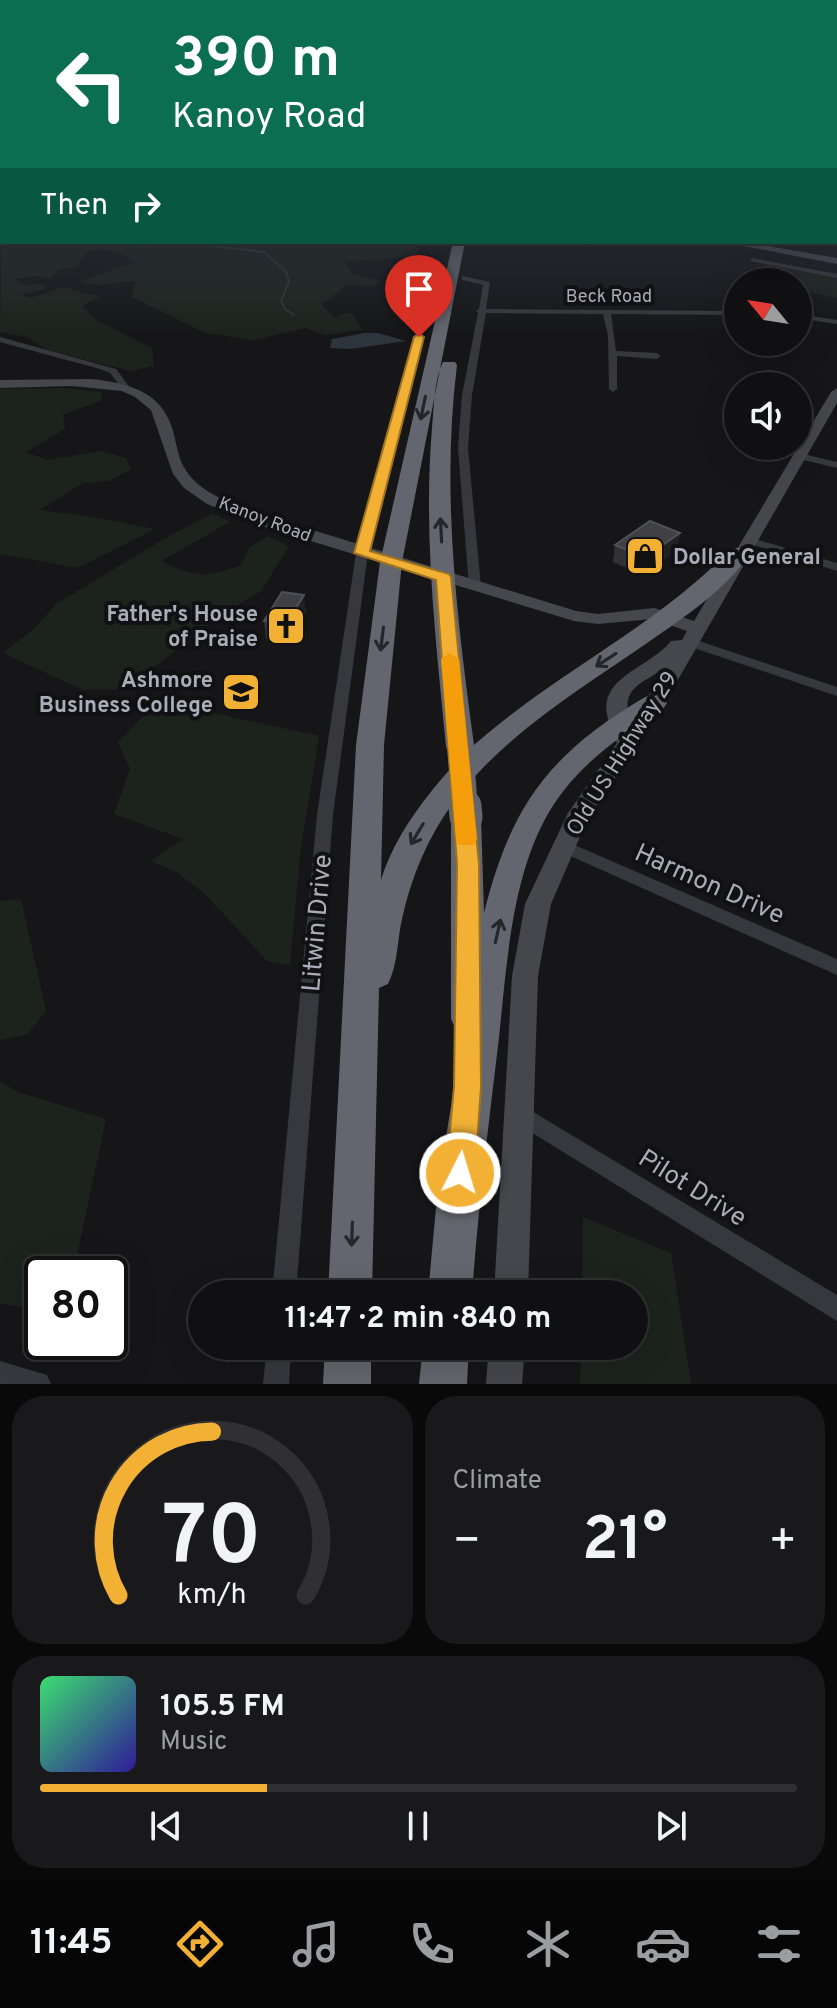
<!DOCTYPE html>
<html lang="en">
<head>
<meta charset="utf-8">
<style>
	:root { --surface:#101012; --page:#19191b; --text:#f1f3f6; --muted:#9c9d9f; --line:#303032; --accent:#f2b134 }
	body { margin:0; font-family:Overpass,sans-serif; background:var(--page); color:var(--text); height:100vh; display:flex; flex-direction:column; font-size:30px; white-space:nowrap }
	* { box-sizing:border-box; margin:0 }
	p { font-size:26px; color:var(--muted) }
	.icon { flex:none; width:44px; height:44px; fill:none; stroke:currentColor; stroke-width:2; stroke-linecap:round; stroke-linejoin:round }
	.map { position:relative; height:1384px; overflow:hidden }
	.sheet { display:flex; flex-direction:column; gap:12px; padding:12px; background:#09090a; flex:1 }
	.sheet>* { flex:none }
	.banner { position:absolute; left:0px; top:0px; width:838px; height:244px; box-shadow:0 8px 32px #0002,0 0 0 2px var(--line); background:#0b6e4f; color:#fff; overflow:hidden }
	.needle { width:52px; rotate:300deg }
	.tools { position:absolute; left:724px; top:268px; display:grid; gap:16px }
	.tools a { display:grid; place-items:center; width:88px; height:88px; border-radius:50%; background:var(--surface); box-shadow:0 8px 32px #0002,0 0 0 2px var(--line); font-size:40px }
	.speed { position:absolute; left:24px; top:1256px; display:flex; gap:16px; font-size:40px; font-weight:700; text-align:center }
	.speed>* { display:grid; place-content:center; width:104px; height:104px; border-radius:50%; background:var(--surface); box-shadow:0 8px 32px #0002,0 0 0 2px var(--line); line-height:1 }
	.speed .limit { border:4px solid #111; border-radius:12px; background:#fff; color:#111 }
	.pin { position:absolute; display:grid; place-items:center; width:68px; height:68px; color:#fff; margin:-82px -34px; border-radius:50% 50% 50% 0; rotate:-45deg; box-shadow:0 0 8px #0007 }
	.pin .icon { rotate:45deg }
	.me { position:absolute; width:88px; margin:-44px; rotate:5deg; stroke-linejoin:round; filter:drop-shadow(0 0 6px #0008) }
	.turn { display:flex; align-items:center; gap:28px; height:168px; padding:0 40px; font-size:36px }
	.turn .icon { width:104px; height:104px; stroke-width:2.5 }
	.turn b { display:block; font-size:56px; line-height:68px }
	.then { display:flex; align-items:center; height:76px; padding:0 40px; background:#0003; gap:16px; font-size:30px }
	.big { font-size:60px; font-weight:700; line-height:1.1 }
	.sheet .tile { flex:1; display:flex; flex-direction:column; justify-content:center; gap:12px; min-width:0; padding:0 28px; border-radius:32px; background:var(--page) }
	.sheet .dial { align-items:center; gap:0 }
	.dial svg { height:208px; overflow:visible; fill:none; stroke:var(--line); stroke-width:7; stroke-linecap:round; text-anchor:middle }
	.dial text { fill:var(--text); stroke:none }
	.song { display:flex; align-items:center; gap:24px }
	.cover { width:96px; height:96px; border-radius:12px; background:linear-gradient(135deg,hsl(140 70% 55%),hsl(250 70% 35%)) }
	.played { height:8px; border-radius:4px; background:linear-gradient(90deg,var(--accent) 30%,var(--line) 30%) }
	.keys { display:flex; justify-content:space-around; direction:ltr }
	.heat { display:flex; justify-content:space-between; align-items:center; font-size:44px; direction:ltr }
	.sheet .tiles { flex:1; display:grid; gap:12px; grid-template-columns:1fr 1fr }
	.tile:last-child { grid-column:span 2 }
	.trip { position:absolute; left:188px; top:1280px; width:460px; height:80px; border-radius:40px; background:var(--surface); box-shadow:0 8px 32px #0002,0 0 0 2px var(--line); font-weight:700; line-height:80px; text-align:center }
	.menu { display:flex; height:128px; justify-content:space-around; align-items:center; background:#060607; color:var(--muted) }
	.menu .icon { width:56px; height:56px }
	.menu .on { color:var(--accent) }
	.menu b { font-size:36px; color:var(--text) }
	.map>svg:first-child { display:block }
	.green { fill:#1c231d }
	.water { fill:#2c353c }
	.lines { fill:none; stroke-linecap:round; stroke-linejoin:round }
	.stream { stroke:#2c353c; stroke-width:2 }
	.street { fill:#37383d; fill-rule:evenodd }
	.secondary { fill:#45474d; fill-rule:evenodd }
	.highway { fill:#63666e; fill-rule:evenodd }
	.highway-bridge-far1 { stroke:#63666e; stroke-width:26 }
	.highway-bridge { stroke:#63666e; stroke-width:33 }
	.wall { fill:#323236 }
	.shaded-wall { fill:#212124 }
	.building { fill:#3f3f44; stroke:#4f5156; stroke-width:2 }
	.oneway { stroke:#26262a }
	.route { fill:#f2b134; stroke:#9d7322; stroke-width:2 }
	.slow { fill:#f59e0b }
	.labels { text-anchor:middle; stroke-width:8; stroke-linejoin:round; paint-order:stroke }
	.far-street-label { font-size:18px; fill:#a8adb8; stroke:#111113 }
	.poi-label { font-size:22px; font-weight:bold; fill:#a8adb8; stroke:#111113; text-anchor:end }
	.street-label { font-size:22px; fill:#a8adb8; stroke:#111113 }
	.near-street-label { font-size:26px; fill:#a8adb8; stroke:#111113 }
</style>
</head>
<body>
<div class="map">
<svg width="837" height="1384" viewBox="0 0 837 1384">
	<rect width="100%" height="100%" fill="#161618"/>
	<!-- green -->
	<g class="green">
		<path d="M 2,207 L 2,242 L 421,242 L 418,257 L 345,261 L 352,274 L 381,281 L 371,286 L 348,284 L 322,305 L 334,317 L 351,312 L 362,330 L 325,335 L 306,328 L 253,340 L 205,333 L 132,297 L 135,281 L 96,285 L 78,282 L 135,262 C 121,250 106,250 88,251 L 77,267 L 56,270 L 51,278 L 34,276 L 16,279 L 23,285 L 42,284 L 47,288 L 21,295 L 31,298 L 64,287 L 100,297 L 82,306 L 98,321 L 152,348 L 154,366 L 130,371 L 47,350 L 27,337 L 0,332 Z"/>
		<polygon points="765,263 837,277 837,298 798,290 798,282 785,282"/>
		<polygon points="64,388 101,392 102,400 63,415 65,429 26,452 47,460 101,451 126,458 131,469 109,481 83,483 39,510 88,516 155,529 78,568 0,554 0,389"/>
		<path d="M 213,513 L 230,522 L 161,561 C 194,578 207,578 241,565 L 249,548 L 268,536 L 289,546 L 261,591 L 215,619 L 137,681 L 119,689 L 83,690 L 3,653 L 36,627 L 56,604 L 164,539 Z"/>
		<polygon points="158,701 319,736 300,855 290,965 267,961 206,895 178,873 151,861 183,839 114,814 130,769 118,742"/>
		<polygon points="21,899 46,1011 28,1034 0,1040 0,901"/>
		<polygon points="0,1081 18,1092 106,1119 73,1274 42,1274 42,1311 0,1303"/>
		<polygon points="583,1217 671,1253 691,1384 580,1384 581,1346 634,1346 634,1294 582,1294"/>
	</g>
	<!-- water -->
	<polygon class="water" points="364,333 378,333 406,341 351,349 330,348 332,339"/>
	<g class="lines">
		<!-- stream -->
		<polyline class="stream" points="110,242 141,246 189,243 264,252 286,272 289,281 281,301 285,309 294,315"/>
		<!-- street -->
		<g class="street">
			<polygon points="836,189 837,190 837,194 836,193"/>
			<rect x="836" y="230" width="1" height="4"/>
			<polygon points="585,242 592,242 585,247 582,245"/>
			<polygon points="770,242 777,242 769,249 765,249"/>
			<polygon points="752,258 837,274 837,278 750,261"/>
			<polygon points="438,260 441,262 368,553 333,815 296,1294 272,1294 317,815 356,553 435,262"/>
			<polygon points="462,276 490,282 486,309 738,311 738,315 611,314 616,351 657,353 661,356 657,359 617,356 617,389 613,392 609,389 608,336 603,314 486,313 472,395 468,448 481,587 475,591 469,587 458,448 462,395 478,313 476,311 479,309 483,285 462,280"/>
			<polygon points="798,314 837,320 837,324 798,318"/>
			<polygon points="0,337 116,369 131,389 124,391 110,373 100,369 0,342"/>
			<polygon points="799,453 837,462 837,468 795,458 795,454"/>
			<polygon points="748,537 837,563 837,571 744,542 742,540"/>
			<polygon points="690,638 837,687 837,696 685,645 683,642 685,639"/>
			<polygon points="563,840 837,959 837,975 557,850 555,846 557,842"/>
			<polygon points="520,1104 837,1295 837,1321 513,1121 510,1114 513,1107"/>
			<polygon points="267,1346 291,1346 289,1384 263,1384"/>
			<polygon points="0,1361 47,1375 51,1384 0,1384"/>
		</g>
		<!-- secondary -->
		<g class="secondary">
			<polygon points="723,242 744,242 837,258 837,264"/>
			<path d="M 91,379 C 128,383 162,391 173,431 C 177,445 178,460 187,472 C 200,491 224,500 244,509 L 576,611 L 598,614 L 654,608 L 694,621 L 831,392 L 837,388 L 837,403 L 656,718 L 589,816 L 551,904 L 538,976 L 528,1294 L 494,1294 L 512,976 L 525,904 L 568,813 L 617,743 C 612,736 611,728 608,719 C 596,677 650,668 671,641 L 682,640 L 687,631 L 652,619 L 598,624 L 574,621 L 258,525 L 207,504 L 184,488 L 173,474 L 151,410 L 135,397 L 122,391 L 72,386 L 0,388 L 0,380 ZM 666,667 L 631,724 C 619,688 640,685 666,667 Z"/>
			<polygon points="489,1346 525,1346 522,1384 486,1384"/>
		</g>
		<!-- highway -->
		<g class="highway">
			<path d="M 453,242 L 465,242 L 402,562 L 384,745 L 381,880 C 396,832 429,792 462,756 L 450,754 L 446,747 C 436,641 423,535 432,428 C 434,408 434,380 443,362 L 455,362 L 457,365 C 441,493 457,618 474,745 C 555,673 656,627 732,548 L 748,548 L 751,553 C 726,589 686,616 650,641 C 581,689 504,734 453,803 C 428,837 411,877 402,919 C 397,941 398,964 388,984 L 379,988 L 372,1294 L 328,1294 L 356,745 L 380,562 Z"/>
			<path d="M 654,695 L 663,697 L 667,703 L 663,709 C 622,734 581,763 554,804 C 510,872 507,968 498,1046 C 488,1129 478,1211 472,1294 L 428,1294 L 438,1186 L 463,1033 L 456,1030 L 451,1019 L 451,817 L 455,809 L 466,806 L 477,809 L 481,817 L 484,913 C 511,805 549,754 645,697 Z"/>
			<polygon points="325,1346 371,1346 371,1384 323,1384"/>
			<polygon points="423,1346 469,1346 467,1384 419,1384"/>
		</g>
		<!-- highway-bridge-far1 -->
		<polyline class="highway-bridge-far1" points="460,747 465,808"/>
		<!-- highway-bridge -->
		<polyline class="highway-bridge" points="465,806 466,817"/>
	</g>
	<!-- wall -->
	<g class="wall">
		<polygon points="680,533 677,550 643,575 613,562 615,545"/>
		<polygon points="306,613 288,643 266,639 264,621"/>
	</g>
	<!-- shaded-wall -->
	<g class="shaded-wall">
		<polygon points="680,533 677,550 643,575 645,557"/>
		<polygon points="304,595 306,613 288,643 286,624"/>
	</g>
	<!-- building -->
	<g class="building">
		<polygon points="650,521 680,533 645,557 615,545"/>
		<polygon points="282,592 304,595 286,624 264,621"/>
	</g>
	<!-- one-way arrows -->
	<defs><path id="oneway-shaft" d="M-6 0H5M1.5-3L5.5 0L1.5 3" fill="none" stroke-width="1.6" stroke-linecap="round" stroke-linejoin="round" transform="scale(2)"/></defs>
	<g class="oneway">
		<use href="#oneway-shaft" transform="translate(423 408) rotate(102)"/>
		<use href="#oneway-shaft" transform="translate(441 530) rotate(-93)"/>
		<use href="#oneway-shaft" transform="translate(382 639) rotate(97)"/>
		<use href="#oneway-shaft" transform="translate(606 660) rotate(147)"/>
		<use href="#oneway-shaft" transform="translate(417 834) rotate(121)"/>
		<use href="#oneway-shaft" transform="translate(498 931) rotate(-77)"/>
		<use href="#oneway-shaft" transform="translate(352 1234) rotate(92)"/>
	</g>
	<!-- sky -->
	<linearGradient id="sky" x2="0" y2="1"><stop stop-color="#0c0c0d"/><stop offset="0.43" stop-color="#363c48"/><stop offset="1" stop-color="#363c48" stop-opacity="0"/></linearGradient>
	<rect width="837" height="336" fill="url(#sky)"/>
	<!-- route -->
	<polygon class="route" points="419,334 424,337 370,551 449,574 451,577 479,864 481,1087 475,1173 470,1183 460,1187 450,1183 446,1173 454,1087 457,864 436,580 354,553 414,337"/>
	<!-- slow -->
	<polygon class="slow" points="450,653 459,659 477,839 474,845 459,845 456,839 441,659"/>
	<!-- icons -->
	<defs>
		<symbol id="shop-square" viewBox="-11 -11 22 22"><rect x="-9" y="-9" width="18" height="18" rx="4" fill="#f2b134" stroke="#111113"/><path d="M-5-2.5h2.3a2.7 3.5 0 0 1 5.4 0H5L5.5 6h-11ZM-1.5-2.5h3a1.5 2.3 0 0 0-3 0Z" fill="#111"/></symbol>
		<symbol id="church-square" viewBox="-11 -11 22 22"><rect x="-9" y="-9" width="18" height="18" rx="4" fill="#f2b134" stroke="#111113"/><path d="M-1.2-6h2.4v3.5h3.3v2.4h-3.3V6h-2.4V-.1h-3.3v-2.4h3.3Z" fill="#111"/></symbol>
		<symbol id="school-square" viewBox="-11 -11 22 22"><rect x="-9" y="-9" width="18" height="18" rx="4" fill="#f2b134" stroke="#111113"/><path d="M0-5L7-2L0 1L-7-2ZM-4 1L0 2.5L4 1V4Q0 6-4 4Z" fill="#111"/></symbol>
	</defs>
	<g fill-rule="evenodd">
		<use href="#shop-square" x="623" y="534" width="44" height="44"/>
		<use href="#church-square" x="264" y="604" width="44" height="44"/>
		<use href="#school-square" x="219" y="670" width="44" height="44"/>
	</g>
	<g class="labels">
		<!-- far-street labels -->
		<g class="far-street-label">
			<text x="609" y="302">Beck Road</text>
			<text transform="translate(265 519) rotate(21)" y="6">Kanoy Road</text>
		</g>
		<!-- poi labels -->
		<g class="poi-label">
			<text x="673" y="564" text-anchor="start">Dollar General</text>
			<text x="258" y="621">Father's House<tspan x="258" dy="25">of Praise</tspan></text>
			<text x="213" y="687">Ashmore<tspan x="213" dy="25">Business College</tspan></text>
		</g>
		<!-- street labels -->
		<g class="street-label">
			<text transform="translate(621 753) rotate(-58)" y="8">Old US Highway 29</text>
		</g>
		<!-- near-street labels -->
		<g class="near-street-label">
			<text transform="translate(710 883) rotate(24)" y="9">Harmon Drive</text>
			<text transform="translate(316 923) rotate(-85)" y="9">Litwin Drive</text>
			<text transform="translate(693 1187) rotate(32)" y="9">Pilot Drive</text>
		</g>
	</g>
</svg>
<div class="tools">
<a><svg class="needle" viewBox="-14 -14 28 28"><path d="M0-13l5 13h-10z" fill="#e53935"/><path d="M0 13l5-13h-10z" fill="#9c9d9f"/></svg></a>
<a><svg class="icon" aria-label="sound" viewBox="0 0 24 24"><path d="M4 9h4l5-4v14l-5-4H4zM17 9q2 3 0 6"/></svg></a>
</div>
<div class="speed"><div class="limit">80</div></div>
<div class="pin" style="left:419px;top:337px;background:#d93025"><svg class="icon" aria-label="arrive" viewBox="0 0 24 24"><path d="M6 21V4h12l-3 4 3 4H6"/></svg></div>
<svg class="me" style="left:460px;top:1173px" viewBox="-20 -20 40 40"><circle r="17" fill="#f2b134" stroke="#fff" stroke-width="3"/><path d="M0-11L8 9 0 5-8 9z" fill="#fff"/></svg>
<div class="trip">11:47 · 2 min · 840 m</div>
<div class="banner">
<div class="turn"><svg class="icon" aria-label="left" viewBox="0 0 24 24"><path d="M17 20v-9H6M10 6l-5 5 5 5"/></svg><div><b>390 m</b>Kanoy Road</div></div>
<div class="then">Then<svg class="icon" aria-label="right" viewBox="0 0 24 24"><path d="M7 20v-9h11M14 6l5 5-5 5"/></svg></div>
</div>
</div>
<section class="sheet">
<div class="tiles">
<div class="tile dial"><svg viewBox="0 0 100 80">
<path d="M14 69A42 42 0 1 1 86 69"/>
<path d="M14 69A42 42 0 0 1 50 6" stroke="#f2b134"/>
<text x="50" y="56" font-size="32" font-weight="700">70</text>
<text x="50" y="72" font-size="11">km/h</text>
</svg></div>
<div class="tile"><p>Climate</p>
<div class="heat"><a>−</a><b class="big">21°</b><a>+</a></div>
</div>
<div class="tile">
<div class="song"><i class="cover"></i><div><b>105.5 FM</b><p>Music</p></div></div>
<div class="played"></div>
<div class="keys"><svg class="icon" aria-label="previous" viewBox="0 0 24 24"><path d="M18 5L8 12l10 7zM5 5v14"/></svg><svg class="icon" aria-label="pause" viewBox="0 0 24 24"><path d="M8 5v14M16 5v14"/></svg><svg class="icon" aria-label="next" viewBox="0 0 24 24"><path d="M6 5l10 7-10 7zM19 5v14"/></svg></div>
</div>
</div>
</section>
<nav class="menu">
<b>11:45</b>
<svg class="icon on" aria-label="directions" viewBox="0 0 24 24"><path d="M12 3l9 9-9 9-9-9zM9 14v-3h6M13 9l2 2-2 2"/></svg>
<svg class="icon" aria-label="music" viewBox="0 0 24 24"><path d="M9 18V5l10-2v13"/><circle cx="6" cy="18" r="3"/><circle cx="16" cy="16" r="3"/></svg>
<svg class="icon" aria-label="phone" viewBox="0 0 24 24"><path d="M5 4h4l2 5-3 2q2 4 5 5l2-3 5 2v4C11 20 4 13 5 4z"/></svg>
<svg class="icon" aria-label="climate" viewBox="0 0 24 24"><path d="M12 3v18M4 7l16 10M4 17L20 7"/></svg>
<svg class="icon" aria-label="car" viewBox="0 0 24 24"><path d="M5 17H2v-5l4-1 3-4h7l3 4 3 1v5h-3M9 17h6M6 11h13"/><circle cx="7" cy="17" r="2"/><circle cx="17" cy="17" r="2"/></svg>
<svg class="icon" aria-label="filters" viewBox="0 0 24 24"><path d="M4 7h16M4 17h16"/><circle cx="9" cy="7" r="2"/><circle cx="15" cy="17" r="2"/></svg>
</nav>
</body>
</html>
